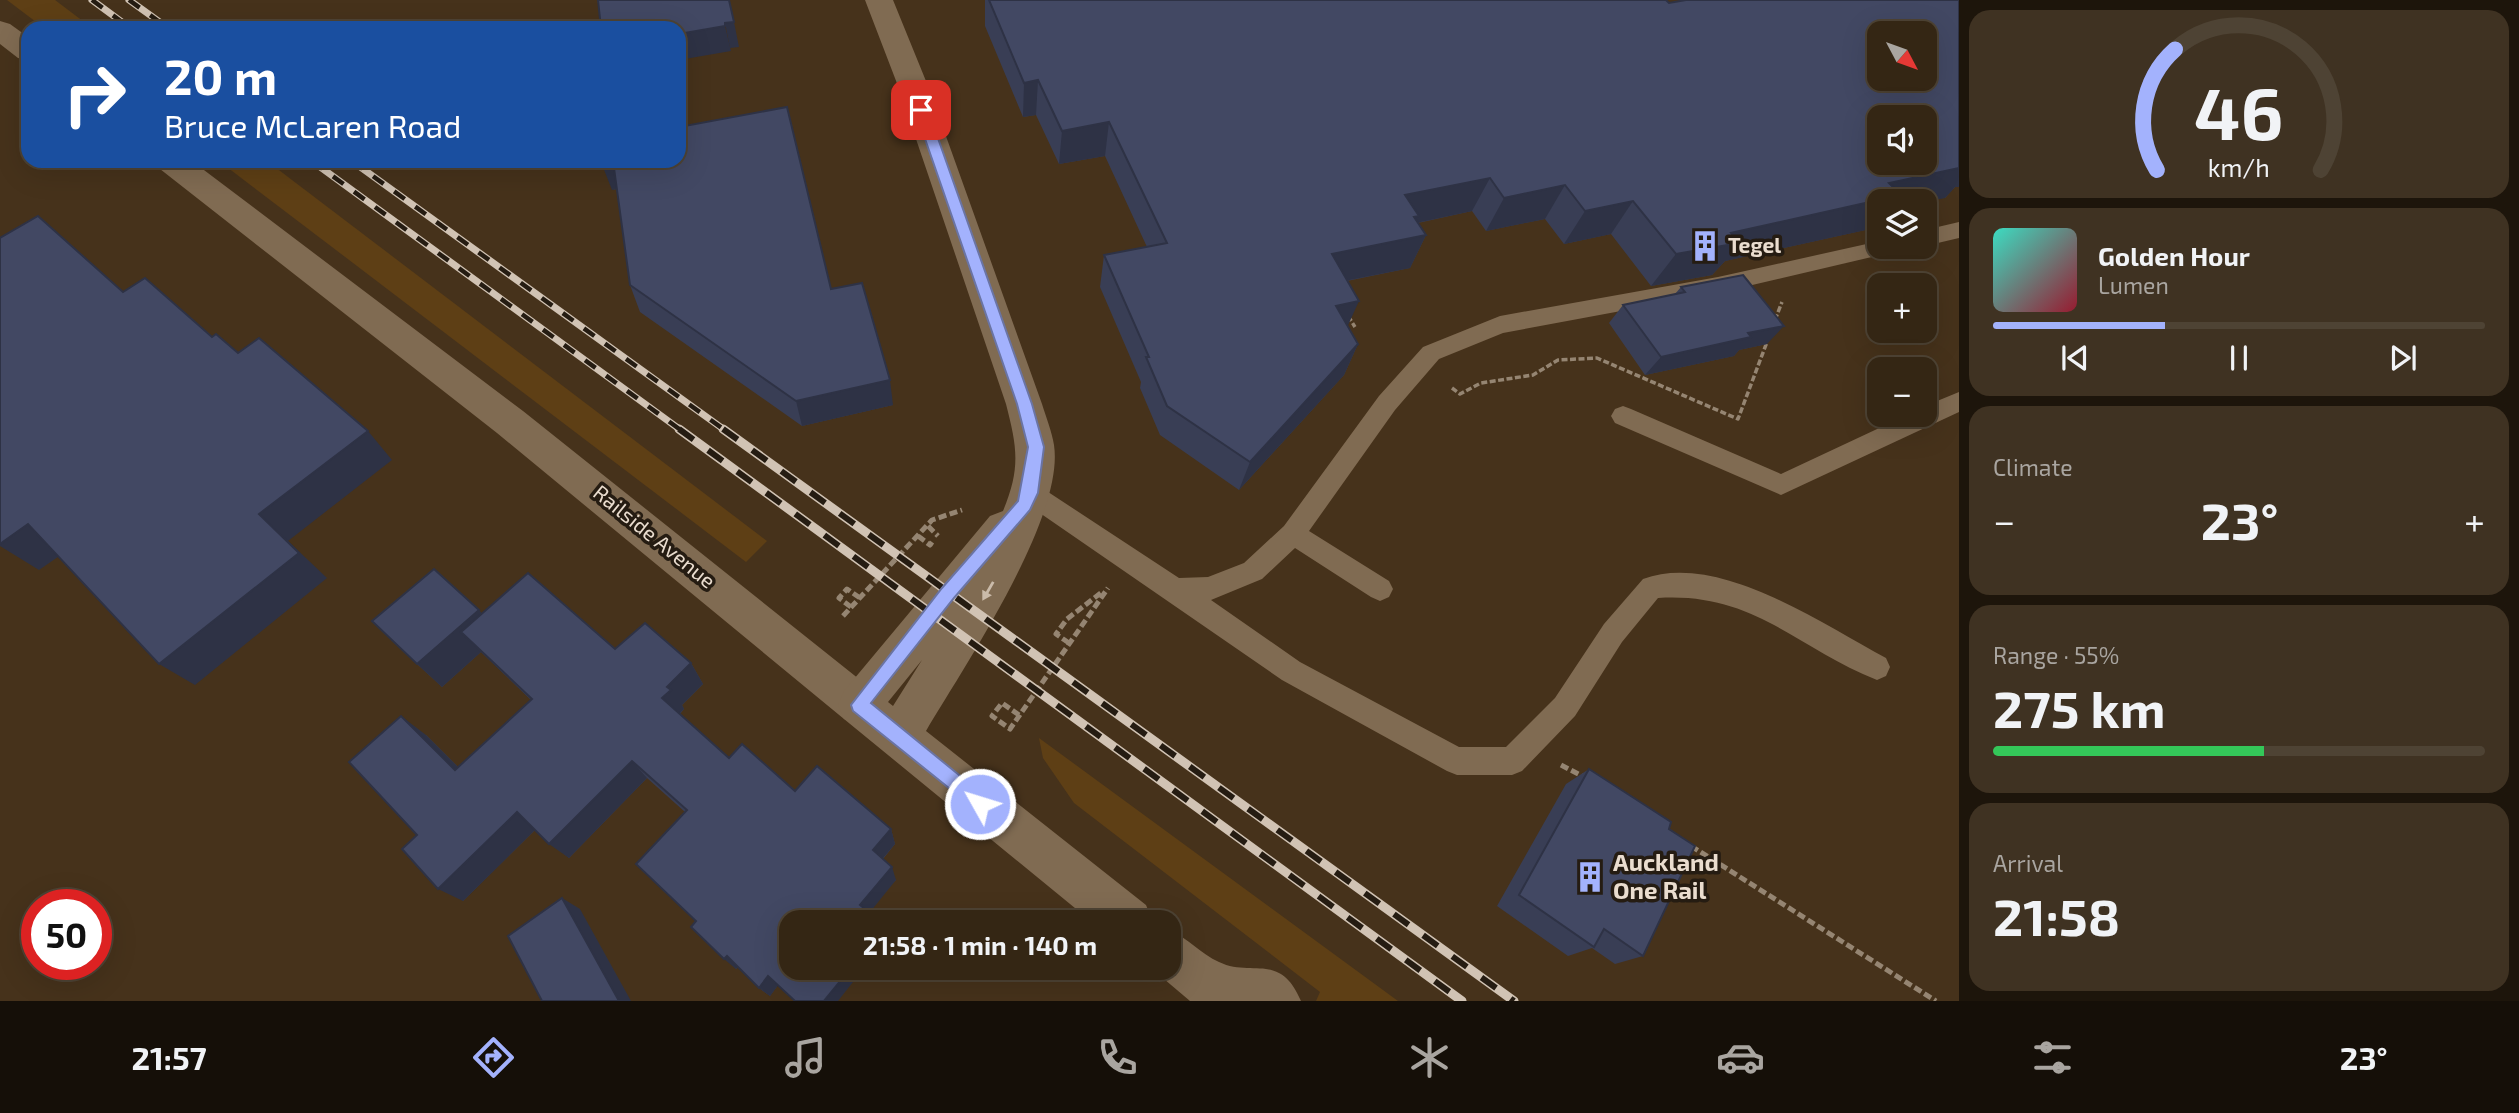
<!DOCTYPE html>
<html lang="en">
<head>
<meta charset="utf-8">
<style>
	:root { --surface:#342614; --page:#3f3222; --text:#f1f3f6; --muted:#a9a5a0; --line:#4e4334; --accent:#a3b2fd }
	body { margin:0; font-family:"Exo 2",sans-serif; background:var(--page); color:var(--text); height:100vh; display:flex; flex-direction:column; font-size:26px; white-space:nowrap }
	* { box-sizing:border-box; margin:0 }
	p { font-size:23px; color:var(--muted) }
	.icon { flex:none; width:38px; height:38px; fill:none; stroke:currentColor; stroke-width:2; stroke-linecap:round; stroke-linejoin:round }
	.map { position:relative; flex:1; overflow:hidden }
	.panel { display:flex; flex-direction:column; gap:10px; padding:10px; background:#1d150b; width:560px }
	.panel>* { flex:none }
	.hud { position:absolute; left:21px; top:21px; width:665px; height:147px; border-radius:21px; box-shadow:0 7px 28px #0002,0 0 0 2px var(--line); background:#1a4fa0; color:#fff; overflow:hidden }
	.needle { width:46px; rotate:131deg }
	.controls { position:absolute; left:1867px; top:21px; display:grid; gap:14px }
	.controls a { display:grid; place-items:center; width:70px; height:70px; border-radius:14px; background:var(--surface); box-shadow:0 7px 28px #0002,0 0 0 2px var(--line); font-size:35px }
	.speed { position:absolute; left:21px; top:889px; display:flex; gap:14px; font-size:35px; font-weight:700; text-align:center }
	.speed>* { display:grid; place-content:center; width:91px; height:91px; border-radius:50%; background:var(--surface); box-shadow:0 7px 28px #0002,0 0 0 2px var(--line); line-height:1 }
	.speed .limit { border:10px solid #d22; background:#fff; color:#111 }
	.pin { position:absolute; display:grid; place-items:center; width:60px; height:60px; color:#fff; margin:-30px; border-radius:14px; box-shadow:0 4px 10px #0006 }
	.me { position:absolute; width:77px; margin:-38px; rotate:309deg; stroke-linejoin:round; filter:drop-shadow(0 0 5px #0008) }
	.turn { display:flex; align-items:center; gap:24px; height:147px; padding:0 28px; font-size:32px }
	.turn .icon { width:91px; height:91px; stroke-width:2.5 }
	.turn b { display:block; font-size:49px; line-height:60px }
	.big { font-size:52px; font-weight:700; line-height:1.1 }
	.panel .widget { flex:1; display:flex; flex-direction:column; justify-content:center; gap:10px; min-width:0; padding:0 24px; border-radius:21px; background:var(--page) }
	.panel .dial { align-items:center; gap:0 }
	.dial svg { height:182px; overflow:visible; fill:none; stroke:var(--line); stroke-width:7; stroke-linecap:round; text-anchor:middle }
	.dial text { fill:var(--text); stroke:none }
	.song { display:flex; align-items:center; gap:21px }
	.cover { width:84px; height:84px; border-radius:10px; background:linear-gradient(135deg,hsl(170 70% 55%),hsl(350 70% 35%)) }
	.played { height:7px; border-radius:4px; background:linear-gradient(90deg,var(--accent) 35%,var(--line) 35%) }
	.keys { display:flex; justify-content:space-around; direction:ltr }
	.heat { display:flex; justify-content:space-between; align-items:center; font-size:38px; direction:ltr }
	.charge { height:10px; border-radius:5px; background:linear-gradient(90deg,#34c759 55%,var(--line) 0) }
	.trip { position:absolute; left:779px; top:910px; width:402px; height:70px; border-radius:21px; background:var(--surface); box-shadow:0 7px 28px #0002,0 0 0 2px var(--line); font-weight:700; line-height:70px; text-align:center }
	.menu { display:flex; height:112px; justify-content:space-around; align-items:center; background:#150f08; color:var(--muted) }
	.menu .icon { width:49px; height:49px }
	.menu .selected { color:var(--accent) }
	.menu b { font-size:32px; color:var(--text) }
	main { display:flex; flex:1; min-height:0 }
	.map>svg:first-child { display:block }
	.green { fill:#5e3f15 }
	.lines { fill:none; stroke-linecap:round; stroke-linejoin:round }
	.path-far1 { stroke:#958572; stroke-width:3.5; stroke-dasharray:6 2.5; stroke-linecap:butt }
	.path { stroke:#958572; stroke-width:5; stroke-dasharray:8 3.5; stroke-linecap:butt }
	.lane { fill:#806b52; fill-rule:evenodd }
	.street { fill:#806b52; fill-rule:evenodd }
	.secondary { fill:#806b52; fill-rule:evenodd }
	.rail-far1-casing { stroke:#d1c3b4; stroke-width:7 }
	.rail-casing { stroke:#d1c3b4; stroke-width:9 }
	.rail-far1 { stroke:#251c12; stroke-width:4.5; stroke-dasharray:13; stroke-linecap:butt }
	.rail { stroke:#251c12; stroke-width:6; stroke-dasharray:18; stroke-linecap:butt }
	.wall { fill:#393e55 }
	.shaded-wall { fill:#2e3245 }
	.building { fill:#424863; stroke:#2e3245; stroke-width:2; fill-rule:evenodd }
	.oneway { fill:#cabbaa }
	.route { fill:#a3b2fd; stroke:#6a74a4; stroke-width:2 }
	.labels { text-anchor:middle; stroke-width:7; stroke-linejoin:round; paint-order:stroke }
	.poi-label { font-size:21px; font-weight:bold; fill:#eaddcf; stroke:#251c12; text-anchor:start }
	.street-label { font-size:21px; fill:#eaddcf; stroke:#251c12 }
	.near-poi-label { font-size:24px; font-weight:bold; fill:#eaddcf; stroke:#251c12; text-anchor:start }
</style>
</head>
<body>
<main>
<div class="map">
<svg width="1959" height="1001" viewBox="0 0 1959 1001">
	<rect width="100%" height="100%" fill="#46321b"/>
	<!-- green -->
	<g class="green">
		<polygon points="7,0 55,0 92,28 44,28"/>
		<polygon points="219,161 267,161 767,541 746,562"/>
		<polygon points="1039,738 1398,1001 1316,1001 1320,992 1074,803 1043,758"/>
	</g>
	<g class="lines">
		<!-- path-far1 -->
		<g class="path-far1">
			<polyline points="1348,316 1355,327"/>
			<polyline points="1775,320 1782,302"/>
			<polyline points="1452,388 1460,394 1481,383 1533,375 1558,360 1597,358 1738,419 1767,342"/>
		</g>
		<!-- path -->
		<g class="path">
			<polyline points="928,526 938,536"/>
			<polyline points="918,536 930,545 932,542"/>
			<polyline points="851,607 839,598 847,589 860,598"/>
			<polyline points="843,616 932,520 962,510"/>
			<polyline points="1069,643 1056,634 1067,619 1102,592"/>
			<polyline points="1019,715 1002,703 992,716 1010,729 1108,588"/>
			<polyline points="1561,765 1584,777"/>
			<polyline points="1691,846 1936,1001"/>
		</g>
		<!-- lane -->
		<g class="lane">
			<polygon points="1959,222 1959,238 1925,246 1925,230"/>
			<path d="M 1880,241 L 1880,247 L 1896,247 L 1893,252 L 1718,293 L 1503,333 L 1439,359 L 1395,410 L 1309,531 L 1389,581 L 1393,589 L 1389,597 L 1380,601 L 1371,597 L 1295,548 L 1262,579 L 1211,600 L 1300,662 L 1459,747 L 1506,747 L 1555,698 L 1604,624 L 1643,579 C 1718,551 1822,624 1886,658 L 1890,667 L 1886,676 L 1877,680 C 1796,648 1755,592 1658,598 L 1622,642 L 1575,716 L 1522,771 L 1512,775 L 1457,775 L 1447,771 L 1282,680 L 1021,500 L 1018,493 L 1021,486 L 1030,483 L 1039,486 L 1179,578 L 1208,577 L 1244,563 L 1284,526 L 1379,396 L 1423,347 L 1500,316 L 1718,277 Z"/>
			<polygon points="1959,392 1959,412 1781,495 1615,423 1611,416 1615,409 1623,406 1631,409 1781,474 1907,415 1925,415 1925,406"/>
		</g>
		<!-- street -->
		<g class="street">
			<polygon points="0,21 10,24 28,37 28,60 18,58 0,44"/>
			<polygon points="155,161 192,161 523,411 874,691 880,705 874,719 859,725 844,719 497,433 160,169"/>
		</g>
		<!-- secondary -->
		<g class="secondary">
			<path d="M 865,0 L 893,0 L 928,86 L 1042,404 C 1046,417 1052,432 1054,445 C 1065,518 963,668 926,731 L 1146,905 L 1153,922 L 1092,922 L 844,719 L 838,705 L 844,691 L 990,516 L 1003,511 C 1021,468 1017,447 1006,404 L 898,86 ZM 922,660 L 893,706 L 888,702 Z"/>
			<path d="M 1169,930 C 1188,938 1201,954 1219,962 C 1252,978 1280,951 1301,1001 L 1190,1001 L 1151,968 L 1169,968 Z"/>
		</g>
		<defs>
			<g id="rail-far1">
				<polyline points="92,0 130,28"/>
				<polyline points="129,0 168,28"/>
				<polyline points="312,161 682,431"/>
				<polyline points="352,161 726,431"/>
			</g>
			<g id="rail">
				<polyline points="679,429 1462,1001"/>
				<polyline points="723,429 1514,1001"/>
			</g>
		</defs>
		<!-- rail-far1 casing -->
		<use href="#rail-far1" class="rail-far1-casing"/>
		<!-- rail casing -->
		<use href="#rail" class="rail-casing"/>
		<!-- rail-far1 -->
		<use href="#rail-far1" class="rail-far1"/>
		<!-- rail -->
		<use href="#rail" class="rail"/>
	</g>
	<!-- wall -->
	<g class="wall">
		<polygon points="985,0 1666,0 1669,3 1959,0 1959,187 1955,187 1945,198 1880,201 1880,218 1870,229 1725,261 1712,275 1651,286 1611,234 1564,244 1545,219 1486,231 1472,211 1418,223 1426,235 1410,268 1347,281 1348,326 1358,344 1344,375 1239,490 1160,435 1140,388 1141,382 1100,287 1104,255 1147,247 1105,156 1059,164 1036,115 1023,117 985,26"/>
		<polygon points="679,161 831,289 893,405 802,426 640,312 630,285 617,189 612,190"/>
		<polygon points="1681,287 1767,344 1739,350 1734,356 1645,375 1609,323 1623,305 1675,294"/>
		<polygon points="482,613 615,649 691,663 703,684 682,705 684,709 680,714 729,758 795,791 891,829 895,844 883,859 896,880 778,985 770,996 759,988 738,967 736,969 696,921 685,812 647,778 569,858 535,830 463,901 417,835 426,735 458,767 531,700 481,652 442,687 417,664"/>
		<polygon points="1589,769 1669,829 1643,956 1615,964 1592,948 1568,956 1497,906 1566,784"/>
	</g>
	<!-- shaded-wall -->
	<g class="shaded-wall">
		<polygon points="734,22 739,47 730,48 725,23"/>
		<polygon points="725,26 731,51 679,60 679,34"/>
		<polygon points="1038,80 1036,115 1023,117 1024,83"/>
		<polygon points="1109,122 1105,156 1059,164 1062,131"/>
		<polygon points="609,161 613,161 623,188 612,190 601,162"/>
		<polygon points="1959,168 1959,187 1955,187 1945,198 1925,202 1880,201 1880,218 1870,229 1725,261 1712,275 1651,286 1676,254 1731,233 1889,183"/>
		<polygon points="1490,178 1472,211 1416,223 1426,235 1410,268 1319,286 1332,254 1405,195"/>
		<polygon points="1565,185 1545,219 1486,231 1504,198"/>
		<polygon points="1633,201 1611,234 1564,244 1585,211"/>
		<polygon points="1359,301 1345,332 1336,306"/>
		<polygon points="1784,326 1767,344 1739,350 1734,356 1645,375 1661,357 1748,333"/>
		<polygon points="1358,344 1344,375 1239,490 1250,462"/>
		<polygon points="890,380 893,405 802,426 796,401"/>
		<polygon points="368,431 392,460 288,541 327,578 195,685 159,664 259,514"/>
		<polygon points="28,524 68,550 39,570 0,546 0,544"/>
		<polygon points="479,610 501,634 461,632 481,652 442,687 417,664"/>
		<polygon points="691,663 703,684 682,705 684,709 676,717 662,698 667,687"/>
		<polygon points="401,716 426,735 478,787 455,770"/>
		<polygon points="632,761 647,778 569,858 549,844"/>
		<polygon points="517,812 538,827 463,901 438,889"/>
		<polygon points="891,829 895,844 878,864 873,850"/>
		<polygon points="892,867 896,880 866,917 860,905"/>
		<polygon points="562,898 580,909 631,1001 619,1001"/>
		<polygon points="727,956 739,966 736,969 724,959"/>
		<polygon points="851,968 864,968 838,1001 824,1001"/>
		<polygon points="768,976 779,984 770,996 759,988"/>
	</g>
	<!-- building -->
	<g class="building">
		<polygon points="598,0 729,0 734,22 725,23 725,26 679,34 679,28 601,28"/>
		<path d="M 989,0 L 1666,0 L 1669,3 L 1686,0 L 1959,0 L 1959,168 L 1889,183 L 1901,195 L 1731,233 L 1739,243 L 1676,254 L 1633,201 L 1585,211 L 1565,185 L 1504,198 L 1490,178 L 1405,195 L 1419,216 L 1414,217 L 1426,235 L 1332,254 L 1359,301 L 1336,306 L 1358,344 L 1250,462 L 1167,406 L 1146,357 L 1149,357 L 1104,255 L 1167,243 L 1109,122 L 1062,131 L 1038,80 L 1024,83 ZM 1880,33 L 1925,33 L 1925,79 L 1880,79 ZM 1880,117 L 1925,117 L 1925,163 L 1880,163 Z"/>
		<polygon points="787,107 831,289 862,283 890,380 796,401 630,285 613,161 679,161 679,127"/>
		<polygon points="38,216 123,292 145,278 212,337 216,334 238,353 259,338 368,431 259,514 299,553 159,664 28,524 0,544 0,238"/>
		<polygon points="1743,275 1784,326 1748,333 1751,337 1661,357 1623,305 1685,292 1681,287"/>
		<polygon points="434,569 479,610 417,664 372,621"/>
		<polygon points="528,573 615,649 645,623 691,663 667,687 671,690 662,698 729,758 742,744 795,791 817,766 891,829 873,850 892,867 860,905 880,922 791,922 791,968 851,968 824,1001 795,1001 768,976 759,988 727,956 724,959 691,927 696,921 636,864 687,810 632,761 549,844 517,812 438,889 402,849 417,835 349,762 401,716 455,770 532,699 461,632"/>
		<polygon points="1589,769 1671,822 1669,829 1695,846 1643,956 1604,929 1594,947 1519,895"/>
		<polygon points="562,898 619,1001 542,1001 508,936"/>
	</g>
	<!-- one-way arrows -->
	<defs><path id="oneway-solid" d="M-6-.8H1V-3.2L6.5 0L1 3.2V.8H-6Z" transform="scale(1.75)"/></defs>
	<use class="oneway" href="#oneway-solid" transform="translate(988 591) rotate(120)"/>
	<!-- route -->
	<polygon class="route" points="921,106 928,110 1032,404 1044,447 1038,493 1030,510 954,598 871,703 986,797 989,804 986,810 980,813 853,711 851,705 942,588 1018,501 1028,447 1017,404 915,110"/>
	<!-- icons -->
	<defs>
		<symbol id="building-bare" viewBox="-9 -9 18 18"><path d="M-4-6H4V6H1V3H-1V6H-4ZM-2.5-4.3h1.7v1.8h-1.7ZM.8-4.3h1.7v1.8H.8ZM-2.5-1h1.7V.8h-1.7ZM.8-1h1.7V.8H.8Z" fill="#a3b2fd" stroke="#251c12" stroke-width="2.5" paint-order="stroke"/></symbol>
	</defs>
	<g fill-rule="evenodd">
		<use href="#building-bare" x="1683" y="224" width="44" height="44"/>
		<use href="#building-bare" x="1568" y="855" width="44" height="44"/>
	</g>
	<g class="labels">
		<!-- poi labels -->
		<g class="poi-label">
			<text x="1728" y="253">Tegel</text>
		</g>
		<!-- street labels -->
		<g class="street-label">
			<text transform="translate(654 537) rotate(39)" y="7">Railside Avenue</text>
		</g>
		<!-- near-poi labels -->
		<g class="near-poi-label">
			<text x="1613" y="871">Auckland<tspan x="1613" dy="28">One Rail</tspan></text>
		</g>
	</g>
</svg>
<div class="controls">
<a><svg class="needle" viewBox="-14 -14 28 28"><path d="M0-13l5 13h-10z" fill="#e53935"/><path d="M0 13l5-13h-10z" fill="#a9a5a0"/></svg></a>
<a><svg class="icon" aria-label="sound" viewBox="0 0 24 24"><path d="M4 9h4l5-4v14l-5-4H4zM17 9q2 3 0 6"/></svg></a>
<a><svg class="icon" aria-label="layers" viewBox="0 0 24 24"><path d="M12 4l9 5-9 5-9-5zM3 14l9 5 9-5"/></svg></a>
<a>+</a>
<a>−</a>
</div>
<div class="speed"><div class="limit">50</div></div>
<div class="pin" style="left:921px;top:110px;background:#d93025"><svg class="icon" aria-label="arrive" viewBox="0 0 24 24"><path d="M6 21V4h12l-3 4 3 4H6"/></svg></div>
<svg class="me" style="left:980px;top:804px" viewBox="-20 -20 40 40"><circle r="17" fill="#a3b2fd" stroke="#fff" stroke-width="3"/><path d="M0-11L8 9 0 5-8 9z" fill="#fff"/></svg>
<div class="trip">21:58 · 1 min · 140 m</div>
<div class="hud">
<div class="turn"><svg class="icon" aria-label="right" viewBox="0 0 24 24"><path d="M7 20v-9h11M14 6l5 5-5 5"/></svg><div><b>20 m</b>Bruce McLaren Road</div></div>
</div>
</div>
<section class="panel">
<div class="widget dial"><svg viewBox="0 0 100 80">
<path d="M14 69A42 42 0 1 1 86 69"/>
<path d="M14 69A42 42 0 0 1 22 16" stroke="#a3b2fd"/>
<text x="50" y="56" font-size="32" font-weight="700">46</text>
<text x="50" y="72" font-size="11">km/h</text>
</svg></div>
<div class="widget">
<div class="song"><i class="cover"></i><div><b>Golden Hour</b><p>Lumen</p></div></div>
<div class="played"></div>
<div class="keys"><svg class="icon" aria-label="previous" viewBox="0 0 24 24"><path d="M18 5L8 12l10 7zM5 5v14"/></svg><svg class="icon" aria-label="pause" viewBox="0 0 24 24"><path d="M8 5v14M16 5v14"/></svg><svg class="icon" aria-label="next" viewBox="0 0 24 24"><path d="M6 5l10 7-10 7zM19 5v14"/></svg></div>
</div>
<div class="widget"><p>Climate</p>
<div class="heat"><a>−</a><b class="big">23°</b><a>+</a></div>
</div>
<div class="widget"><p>Range · 55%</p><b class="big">275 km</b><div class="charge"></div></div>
<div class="widget"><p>Arrival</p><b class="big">21:58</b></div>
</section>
</main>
<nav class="menu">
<b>21:57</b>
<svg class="icon selected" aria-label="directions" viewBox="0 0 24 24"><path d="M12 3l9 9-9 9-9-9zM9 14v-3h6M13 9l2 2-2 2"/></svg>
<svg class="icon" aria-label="music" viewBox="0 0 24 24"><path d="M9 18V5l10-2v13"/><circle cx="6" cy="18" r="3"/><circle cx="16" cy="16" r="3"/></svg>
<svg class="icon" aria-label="phone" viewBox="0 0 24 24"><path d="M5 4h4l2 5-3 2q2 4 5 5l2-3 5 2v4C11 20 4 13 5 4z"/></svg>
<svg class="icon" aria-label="climate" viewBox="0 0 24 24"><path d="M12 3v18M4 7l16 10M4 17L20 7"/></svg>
<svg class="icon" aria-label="car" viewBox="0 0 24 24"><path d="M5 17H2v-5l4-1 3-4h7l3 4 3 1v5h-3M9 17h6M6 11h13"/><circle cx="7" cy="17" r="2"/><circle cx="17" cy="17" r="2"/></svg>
<svg class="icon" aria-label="filters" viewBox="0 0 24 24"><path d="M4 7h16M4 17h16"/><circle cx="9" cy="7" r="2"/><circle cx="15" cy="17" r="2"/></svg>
<b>23°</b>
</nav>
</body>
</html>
